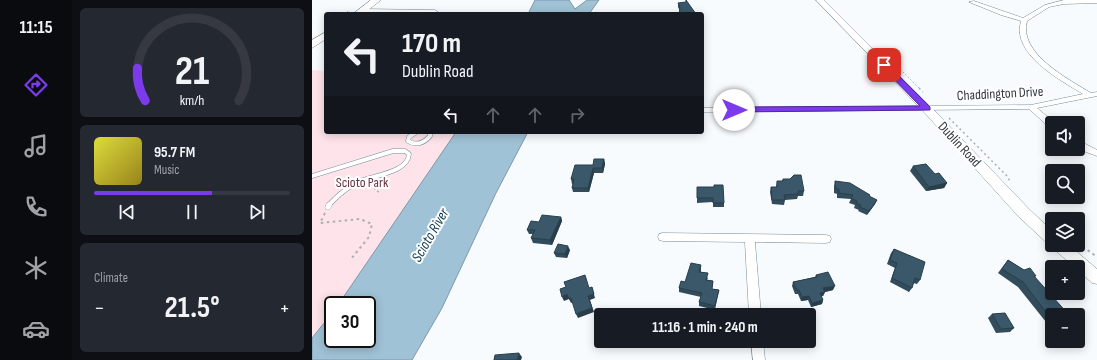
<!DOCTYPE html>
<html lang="en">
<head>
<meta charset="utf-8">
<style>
	:root { --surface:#171b24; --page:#242831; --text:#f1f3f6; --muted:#9ea1a6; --line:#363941; --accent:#7c3aed }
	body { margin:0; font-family:"Sofia Sans Condensed",sans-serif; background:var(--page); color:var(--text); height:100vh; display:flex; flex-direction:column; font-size:15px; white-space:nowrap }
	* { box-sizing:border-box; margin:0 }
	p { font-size:13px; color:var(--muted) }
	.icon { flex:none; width:22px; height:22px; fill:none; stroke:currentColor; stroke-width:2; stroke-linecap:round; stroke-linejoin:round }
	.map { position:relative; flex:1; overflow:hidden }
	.drawer { display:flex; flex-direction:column; gap:8px; padding:8px; background:#0d0f14; width:240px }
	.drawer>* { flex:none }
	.guide { position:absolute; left:12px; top:12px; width:380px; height:122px; border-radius:4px; box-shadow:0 2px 10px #0003; background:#171b24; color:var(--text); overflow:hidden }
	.buttons { position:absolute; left:733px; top:116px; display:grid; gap:8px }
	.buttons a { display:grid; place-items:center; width:40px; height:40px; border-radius:4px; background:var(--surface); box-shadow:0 2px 10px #0003; font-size:20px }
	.speed { position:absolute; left:12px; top:296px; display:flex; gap:8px; font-size:20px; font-weight:700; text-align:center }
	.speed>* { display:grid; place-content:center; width:52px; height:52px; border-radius:50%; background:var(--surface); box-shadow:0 2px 10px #0003; line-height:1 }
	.speed .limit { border:2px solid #111; border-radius:6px; background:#fff; color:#111 }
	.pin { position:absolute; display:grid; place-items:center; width:34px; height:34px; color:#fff; margin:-17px; border-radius:8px; box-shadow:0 2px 6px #0006 }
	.me { position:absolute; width:44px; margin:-22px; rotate:90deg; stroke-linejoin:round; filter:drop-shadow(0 0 3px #0008) }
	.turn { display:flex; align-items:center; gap:14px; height:84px; padding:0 12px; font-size:18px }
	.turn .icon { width:52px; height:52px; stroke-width:2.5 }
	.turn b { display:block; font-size:28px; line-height:34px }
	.lanes { display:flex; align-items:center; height:38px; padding:0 12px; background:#0003; justify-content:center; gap:20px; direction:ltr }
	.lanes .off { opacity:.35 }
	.big { font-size:30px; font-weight:700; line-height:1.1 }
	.drawer .card { flex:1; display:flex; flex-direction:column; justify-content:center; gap:6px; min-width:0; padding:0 14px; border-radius:6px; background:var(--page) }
	.drawer .dial { align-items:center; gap:0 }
	.dial svg { height:104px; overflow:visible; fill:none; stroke:var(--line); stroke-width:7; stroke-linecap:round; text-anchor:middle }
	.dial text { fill:var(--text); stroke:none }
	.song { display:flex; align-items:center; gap:12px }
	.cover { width:48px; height:48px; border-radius:6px; background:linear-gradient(135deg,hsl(60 70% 55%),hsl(50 70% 35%)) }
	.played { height:4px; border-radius:2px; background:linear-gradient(90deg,var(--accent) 60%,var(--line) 60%) }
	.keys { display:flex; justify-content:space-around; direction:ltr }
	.heat { display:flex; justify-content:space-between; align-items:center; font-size:22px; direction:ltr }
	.trip { position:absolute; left:282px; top:308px; width:222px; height:40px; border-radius:4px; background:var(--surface); box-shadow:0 2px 10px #0003; font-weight:700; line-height:40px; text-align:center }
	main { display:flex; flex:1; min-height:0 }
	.tabs { display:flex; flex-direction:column; width:72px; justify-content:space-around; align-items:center; background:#090b0e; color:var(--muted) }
	.tabs .icon { width:28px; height:28px }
	.tabs .selected { color:var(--accent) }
	.tabs b { font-size:18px; color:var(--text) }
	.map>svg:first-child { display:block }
	.green { fill:#fee4ea }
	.water { fill:#a0c2d6; stroke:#7e98a8 }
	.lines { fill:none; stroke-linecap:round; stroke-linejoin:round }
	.lane-far1-casing { stroke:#788c98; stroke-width:5 }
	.lane-casing { stroke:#788c98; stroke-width:6 }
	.street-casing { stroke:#788c98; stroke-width:1 }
	.secondary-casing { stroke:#788c98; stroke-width:1 }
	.primary-casing { stroke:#788c98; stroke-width:1 }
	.path-far2 { stroke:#a9afb3; stroke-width:1; stroke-dasharray:1.5 2; stroke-linecap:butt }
	.path-far1 { stroke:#a9afb3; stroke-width:1.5; stroke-dasharray:2 3; stroke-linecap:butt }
	.path { stroke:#a9afb3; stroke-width:2; stroke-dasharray:2.5 3.5; stroke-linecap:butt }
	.lane-far1 { stroke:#fff; stroke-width:4 }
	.lane { stroke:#fff; stroke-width:5.5 }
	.street { fill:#fff; fill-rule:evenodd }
	.secondary { fill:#fff; fill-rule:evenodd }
	.primary { fill:#fff; fill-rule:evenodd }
	.wall { fill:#324c5b }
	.shaded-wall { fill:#293e4a }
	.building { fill:#3a586a; stroke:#293e4a }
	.route { fill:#7c3aed; stroke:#51269a }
	.labels { text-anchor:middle; stroke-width:4; stroke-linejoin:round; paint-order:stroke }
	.street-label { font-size:14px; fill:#2e373c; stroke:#fff }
	.park-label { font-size:14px; fill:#653140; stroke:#fff }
	.water-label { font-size:15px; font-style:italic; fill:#0c394f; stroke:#fff }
</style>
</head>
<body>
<main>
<nav class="tabs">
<b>11:15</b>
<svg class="icon selected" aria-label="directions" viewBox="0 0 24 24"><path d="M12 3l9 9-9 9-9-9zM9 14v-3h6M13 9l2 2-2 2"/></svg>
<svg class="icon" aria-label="music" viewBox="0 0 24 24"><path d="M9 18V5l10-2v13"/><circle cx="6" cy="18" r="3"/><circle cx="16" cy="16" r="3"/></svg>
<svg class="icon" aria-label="phone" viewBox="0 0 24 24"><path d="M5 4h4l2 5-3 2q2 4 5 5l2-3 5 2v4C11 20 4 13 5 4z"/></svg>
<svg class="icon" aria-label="climate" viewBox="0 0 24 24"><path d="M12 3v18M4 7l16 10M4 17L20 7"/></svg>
<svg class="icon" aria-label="car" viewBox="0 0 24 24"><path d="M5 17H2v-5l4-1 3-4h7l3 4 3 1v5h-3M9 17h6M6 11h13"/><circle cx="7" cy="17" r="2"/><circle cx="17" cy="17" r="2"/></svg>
</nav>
<section class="drawer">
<div class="card dial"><svg viewBox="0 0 100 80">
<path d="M14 69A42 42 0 1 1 86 69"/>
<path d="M14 69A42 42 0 0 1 8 44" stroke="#7c3aed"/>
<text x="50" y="56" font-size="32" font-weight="700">21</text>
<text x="50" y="72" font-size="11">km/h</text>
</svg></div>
<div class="card">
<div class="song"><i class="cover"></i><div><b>95.7 FM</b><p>Music</p></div></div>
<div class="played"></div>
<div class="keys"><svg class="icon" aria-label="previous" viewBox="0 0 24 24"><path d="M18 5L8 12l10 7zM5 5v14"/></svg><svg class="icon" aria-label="pause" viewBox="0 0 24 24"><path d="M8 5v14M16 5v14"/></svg><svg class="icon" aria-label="next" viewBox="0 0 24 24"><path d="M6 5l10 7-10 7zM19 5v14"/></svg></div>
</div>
<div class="card"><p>Climate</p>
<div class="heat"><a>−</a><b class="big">21.5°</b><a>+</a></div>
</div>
</section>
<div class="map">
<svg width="785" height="360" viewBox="0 0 785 360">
	<rect width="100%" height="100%" fill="#f7fbfe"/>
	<!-- green -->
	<polygon class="green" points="0,70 14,71 14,132 144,132 36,292 26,305 21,305 21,312 0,338"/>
	<!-- water -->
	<g class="water">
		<polygon points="223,0 257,0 263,9 275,0 287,0 277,14 216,14"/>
		<polygon points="144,132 216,132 184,193 130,308 100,360 0,360 0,338 21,312 21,339 55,339 55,305 26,305"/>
	</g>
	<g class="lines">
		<defs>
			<g id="lane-far1">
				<path d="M 104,132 L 97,137 L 96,141 C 104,146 112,143 118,136 L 118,132"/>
				<path d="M 0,176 L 81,151 L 93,151 L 97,154 C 96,174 57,175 42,184 C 32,190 24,197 16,206"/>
			</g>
			<polyline id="lane" points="16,207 17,205"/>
			<g id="street">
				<path d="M 752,0 L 785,0 L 785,3 L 752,4 L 737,7 L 715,21 C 706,53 756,79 779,93 L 785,92 L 785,96 L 725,108 L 743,123 L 740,123 L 740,128 L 737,127 L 717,109 L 390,112 L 390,108 L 719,105 L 771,94 C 748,80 699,54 709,21 L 689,15 L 657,2 L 662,1 L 711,18 L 733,5 Z"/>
				<polygon points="49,9 123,10 126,12 123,14 51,12 49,11"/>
				<polygon points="766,140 785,150 785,156 774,152 766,147"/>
				<polygon points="351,233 514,235 518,236 519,239 518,242 514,243 443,242 449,315 437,315 433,242 351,241 347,240 346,237 347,234"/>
				<polygon points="439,341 451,341 453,360 441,360"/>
			</g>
			<g id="secondary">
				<polygon points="504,0 512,0 619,107 717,209 740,231 740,245 735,243 707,217 611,111"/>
				<polygon points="740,245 757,245 785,269 785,284 780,283 766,270 766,267 762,267 742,249"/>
			</g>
			<g id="primary">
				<polygon points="59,0 69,0 51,14 41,14"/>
				<polygon points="14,32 14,39 0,48 0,40"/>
			</g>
		</defs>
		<!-- lane-far1 casing -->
		<use href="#lane-far1" class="lane-far1-casing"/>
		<!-- lane casing -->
		<use href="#lane" class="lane-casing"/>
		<!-- street casing -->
		<use href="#street" class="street-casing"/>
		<!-- secondary casing -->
		<use href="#secondary" class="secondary-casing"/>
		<!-- primary casing -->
		<use href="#primary" class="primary-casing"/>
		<!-- path-far2 -->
		<g class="path-far2">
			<polyline points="32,14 38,10"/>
			<polyline points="581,62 608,89"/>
		</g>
		<!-- path-far1 -->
		<g class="path-far1">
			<polyline points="607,88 611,92"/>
			<polyline points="637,118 695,176 699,183"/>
			<polyline points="60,183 63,190 69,193"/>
		</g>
		<!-- path -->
		<g class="path">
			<polyline points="13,213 8,223 48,219 60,224 57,237 39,259"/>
			<polyline points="735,219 740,223"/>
			<polyline points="766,243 785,257"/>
		</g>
		<!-- lane-far1 -->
		<use href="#lane-far1" class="lane-far1"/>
		<!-- lane -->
		<use href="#lane" class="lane"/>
		<!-- street -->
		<use href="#street" class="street"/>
		<!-- secondary -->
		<use href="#secondary" class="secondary"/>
		<!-- primary -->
		<use href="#primary" class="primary"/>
	</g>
	<!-- wall -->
	<g class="wall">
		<polygon points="366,3 384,14 368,11 366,7"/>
		<polygon points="292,159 293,164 291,173 282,173 277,192 261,192 260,188 261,184 260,184 259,179 281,165"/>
		<polygon points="601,166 623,174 635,183 632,188 614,191 598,171"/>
		<polygon points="471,179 492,191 491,196 486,196 485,199 473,200 472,205 460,204 458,192 459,187 464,187 465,181 470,181"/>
		<polygon points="523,181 565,200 563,204 555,215 546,211 547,210 542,208 543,205 537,203 539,199 525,198 525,194 522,193 522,186"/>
		<polygon points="385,187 412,203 412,207 401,207 401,202 385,203"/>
		<polygon points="249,217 250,221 240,245 221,243 219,238 221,234 217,234 215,230 227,222"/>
		<polygon points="582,249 608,280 605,284 601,283 600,288 597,292 578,282 583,268 575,264 579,253"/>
		<polygon points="258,250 255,258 244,257 242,253"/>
		<polygon points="696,260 723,277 740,315 740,326 738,327 706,287 686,273 692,265"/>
		<polygon points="389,265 389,272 396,278 395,280 401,281 400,289 407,290 406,294 403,310 387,306 387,302 389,297 367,292 367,288"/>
		<polygon points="504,275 521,290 513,292 511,296 509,296 511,300 510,304 499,307 496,300 489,301 486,294 483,294 480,286 481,282 503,277"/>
		<polygon points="680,314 702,328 698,332 684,333 676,318"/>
	</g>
	<!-- shaded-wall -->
	<g class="shaded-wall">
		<polygon points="292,159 293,164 291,173 290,168"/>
		<polygon points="281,168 282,173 277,192 276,188"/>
		<polygon points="635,183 632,188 614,191 617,187"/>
		<polygon points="565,200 563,204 555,215 557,211"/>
		<polygon points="249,217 250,221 240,245 238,240"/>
		<polygon points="256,246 258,250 255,258 253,254"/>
		<polygon points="523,286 521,290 513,292 511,296 506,297 508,293 511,288"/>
		<polygon points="280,287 283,298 278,300 282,312 266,318 264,314 276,296"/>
		<polygon points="255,294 259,298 261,302 259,303 257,299 252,301 250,297"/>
		<polygon points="497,296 496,300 489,301 490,297"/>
		<polygon points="511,300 510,304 499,307 500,303"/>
		<polygon points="207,353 210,357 209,360 205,360"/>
	</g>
	<!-- building -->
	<g class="building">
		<polygon points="374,0 384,14 367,14 368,8 366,3 374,2"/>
		<polygon points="282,159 292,159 290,168 281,168 276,188 260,188 262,179 259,179 263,165 281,165"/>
		<polygon points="614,164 623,174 627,173 635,183 617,187 601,166"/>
		<polygon points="482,175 489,175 492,191 486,191 486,194 472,195 473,200 460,200 459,187 465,187 465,181 471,181 471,179 478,179"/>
		<polygon points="523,181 538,183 558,195 557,196 565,200 557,211 548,207 549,205 544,203 545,201 539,198 541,195 527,193 527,189 524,189"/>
		<polygon points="402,185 411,185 412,203 401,203 401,198 385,198 385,187 402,187"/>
		<polygon points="230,215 249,217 238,240 219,238 223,230 215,230 219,221 227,222"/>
		<polygon points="246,244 256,246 253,254 242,253"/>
		<polygon points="582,249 613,262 608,280 603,278 600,288 580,278 585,263 578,260"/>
		<polygon points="696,260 712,270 718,268 724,276 722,276 757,315 740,315 740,320 711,282 690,269"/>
		<polygon points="379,263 389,265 387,272 396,273 394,280 401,281 400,289 407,290 403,306 387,302 390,293 367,288 369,281 373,282"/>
		<polygon points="516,272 523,286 511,288 513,292 508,293 511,300 500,303 497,296 490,297 487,290 485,290 481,282 505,277 504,275"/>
		<polygon points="273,275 277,288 280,287 282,294 276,296 280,308 264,314 259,298 257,299 255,294 250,297 248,289 254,287 252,282"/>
		<polygon points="693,313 702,328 689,329 680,314"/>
		<polygon points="207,353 205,360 182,360 183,355"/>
	</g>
	<!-- route -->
	<polygon class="route" points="569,63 574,63 618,107 618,110 422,112 418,110 422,107 608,106 569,66"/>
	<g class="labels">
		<!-- street labels -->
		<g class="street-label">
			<text transform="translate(688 93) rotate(-3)" y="5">Chaddington Drive</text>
			<text transform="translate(648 144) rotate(47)" y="5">Dublin Road</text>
		</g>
		<!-- park labels -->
		<g class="park-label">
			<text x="50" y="187">Scioto Park</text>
		</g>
		<!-- water labels -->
		<g class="water-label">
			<text transform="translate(118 235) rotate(-60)" y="5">Scioto River</text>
		</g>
	</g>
</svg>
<div class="buttons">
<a><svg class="icon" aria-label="sound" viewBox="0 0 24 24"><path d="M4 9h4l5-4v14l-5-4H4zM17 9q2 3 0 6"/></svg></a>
<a><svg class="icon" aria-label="search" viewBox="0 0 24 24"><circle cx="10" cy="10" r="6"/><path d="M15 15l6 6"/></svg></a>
<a><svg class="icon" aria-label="layers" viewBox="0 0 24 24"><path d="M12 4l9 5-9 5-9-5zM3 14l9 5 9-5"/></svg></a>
<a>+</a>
<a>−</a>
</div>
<div class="speed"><div class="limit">30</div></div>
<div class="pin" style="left:572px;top:65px;background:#d93025"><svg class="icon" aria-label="arrive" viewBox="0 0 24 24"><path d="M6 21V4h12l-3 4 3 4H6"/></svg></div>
<svg class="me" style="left:422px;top:110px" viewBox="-20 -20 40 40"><circle r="19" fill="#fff"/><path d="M0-13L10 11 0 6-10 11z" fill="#7c3aed"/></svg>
<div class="trip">11:16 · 1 min · 240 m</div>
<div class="guide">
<div class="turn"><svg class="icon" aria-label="left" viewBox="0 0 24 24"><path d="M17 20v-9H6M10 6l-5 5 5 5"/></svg><div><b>170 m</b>Dublin Road</div></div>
<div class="lanes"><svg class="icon" aria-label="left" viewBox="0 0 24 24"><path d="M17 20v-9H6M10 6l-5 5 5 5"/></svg><svg class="icon off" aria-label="ahead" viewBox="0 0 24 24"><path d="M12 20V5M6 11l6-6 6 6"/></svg><svg class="icon off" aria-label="ahead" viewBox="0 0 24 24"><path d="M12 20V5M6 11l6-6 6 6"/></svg><svg class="icon off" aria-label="right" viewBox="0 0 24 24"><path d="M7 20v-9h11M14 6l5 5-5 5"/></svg></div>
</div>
</div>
</main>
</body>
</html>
